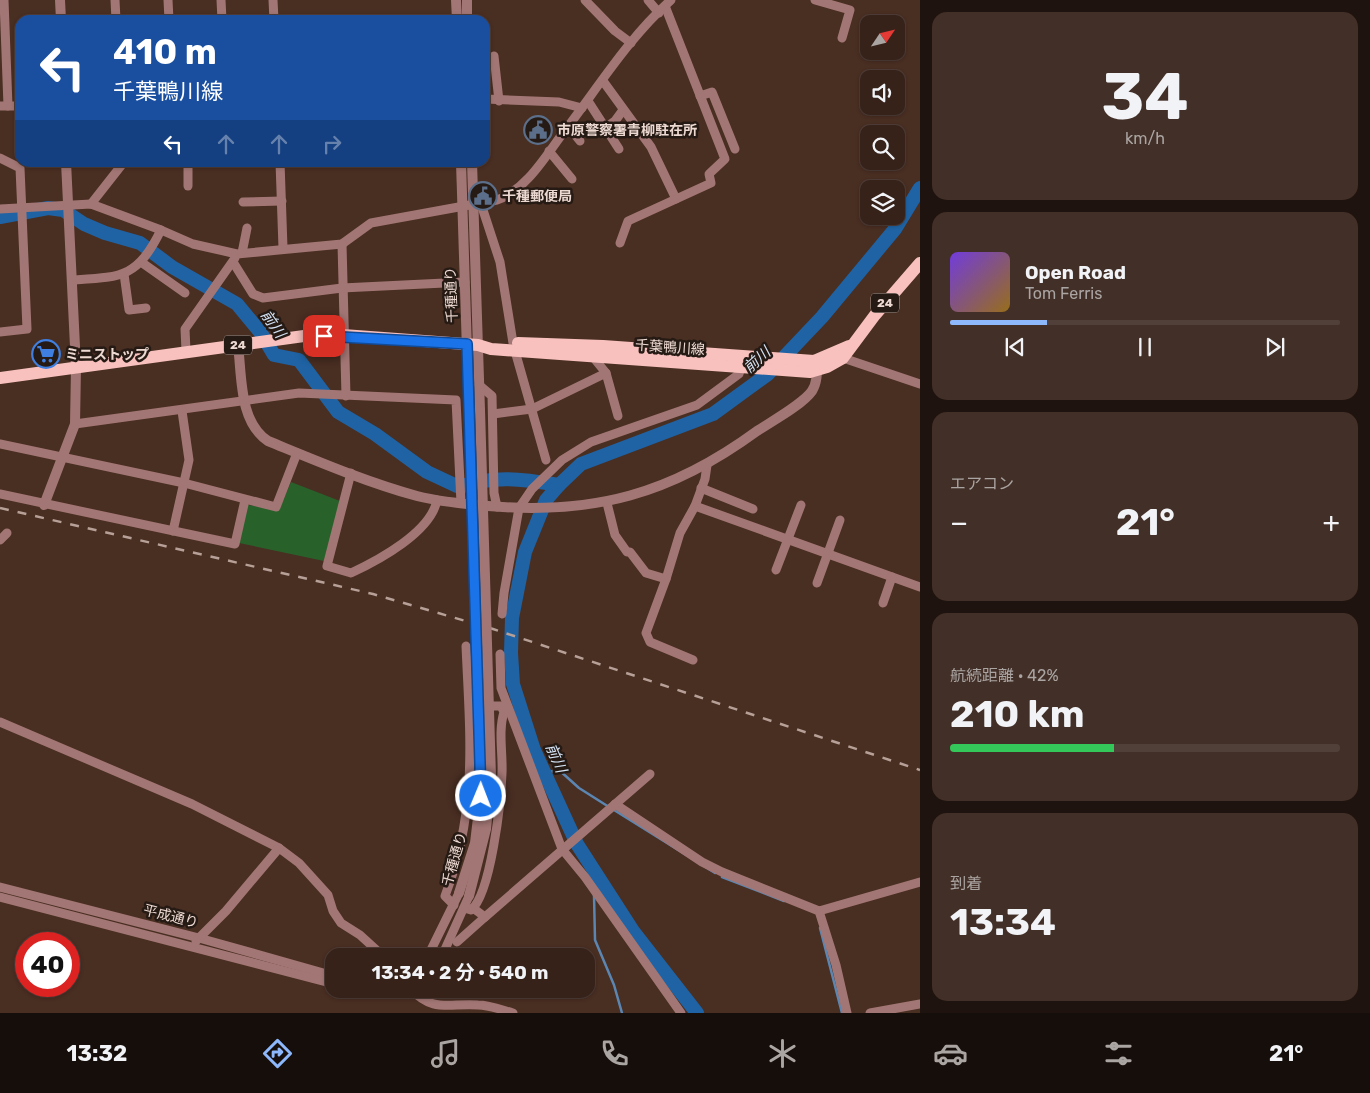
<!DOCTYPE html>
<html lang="ja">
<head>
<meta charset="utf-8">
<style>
	:root { --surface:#37221a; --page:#422f27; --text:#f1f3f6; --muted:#aaa4a2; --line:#513f39; --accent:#8db9fc }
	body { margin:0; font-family:Rubik,"Noto Sans JP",sans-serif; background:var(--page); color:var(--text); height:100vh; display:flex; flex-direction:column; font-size:19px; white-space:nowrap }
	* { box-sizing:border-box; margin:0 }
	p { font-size:16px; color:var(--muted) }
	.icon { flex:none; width:28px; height:28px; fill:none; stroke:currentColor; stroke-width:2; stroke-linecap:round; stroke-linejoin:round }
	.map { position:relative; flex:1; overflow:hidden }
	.side { display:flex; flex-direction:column; gap:12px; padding:12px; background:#1e130e; width:450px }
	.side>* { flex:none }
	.hud { position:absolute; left:15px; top:15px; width:475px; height:152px; border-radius:15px; box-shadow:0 1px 4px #0004,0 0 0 1px var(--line); background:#1a4fa0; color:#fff; overflow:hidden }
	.needle { width:32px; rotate:55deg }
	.controls { position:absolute; left:860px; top:15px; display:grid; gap:10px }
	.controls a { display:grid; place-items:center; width:45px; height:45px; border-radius:10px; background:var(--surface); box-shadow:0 1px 4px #0004,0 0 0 1px var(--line); font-size:25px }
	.speed { position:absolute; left:15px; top:932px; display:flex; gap:10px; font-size:25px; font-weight:700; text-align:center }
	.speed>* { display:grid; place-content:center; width:65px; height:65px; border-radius:50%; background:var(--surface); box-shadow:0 1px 4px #0004,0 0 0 1px var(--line); line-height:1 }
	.speed .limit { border:8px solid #d22; background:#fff; color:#111 }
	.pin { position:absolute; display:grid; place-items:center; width:42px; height:42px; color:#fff; margin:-21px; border-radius:10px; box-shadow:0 2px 8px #0006 }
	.me { position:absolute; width:55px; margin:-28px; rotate:1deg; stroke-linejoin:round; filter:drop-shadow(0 0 4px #0008) }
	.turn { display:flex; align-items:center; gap:18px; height:105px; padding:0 15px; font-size:22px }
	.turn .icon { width:65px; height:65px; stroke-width:2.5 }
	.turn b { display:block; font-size:35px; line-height:42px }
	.lanes { display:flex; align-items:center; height:48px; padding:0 15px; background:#0003; justify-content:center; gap:25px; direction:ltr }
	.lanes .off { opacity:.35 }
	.big { font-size:38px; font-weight:700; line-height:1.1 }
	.side .widget { flex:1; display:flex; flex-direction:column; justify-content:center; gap:8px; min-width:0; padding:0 18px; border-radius:15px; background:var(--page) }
	.side .dial { align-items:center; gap:0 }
	.dial b { font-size:65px; line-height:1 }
	.song { display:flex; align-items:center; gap:15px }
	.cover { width:60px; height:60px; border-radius:8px; background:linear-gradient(135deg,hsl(260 70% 55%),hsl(40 70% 35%)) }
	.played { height:5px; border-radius:2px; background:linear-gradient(90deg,var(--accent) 25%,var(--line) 25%) }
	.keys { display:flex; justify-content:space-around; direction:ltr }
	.heat { display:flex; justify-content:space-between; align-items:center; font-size:28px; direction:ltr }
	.charge { height:8px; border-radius:4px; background:linear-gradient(90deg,#34c759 42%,var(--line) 0) }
	.trip { position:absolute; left:325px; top:948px; width:270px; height:50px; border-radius:15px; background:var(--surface); box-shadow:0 1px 4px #0004,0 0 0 1px var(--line); font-weight:700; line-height:50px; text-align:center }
	.menu { display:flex; height:80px; justify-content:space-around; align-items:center; background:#160e0a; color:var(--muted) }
	.menu .icon { width:35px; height:35px }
	.menu .current { color:var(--accent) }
	.menu b { font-size:22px; color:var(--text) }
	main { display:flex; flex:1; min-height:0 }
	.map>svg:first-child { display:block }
	.green { fill:#29612b }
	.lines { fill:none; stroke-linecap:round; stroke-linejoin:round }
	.stream { stroke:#5c86b2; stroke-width:2.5 }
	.river { stroke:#1f63a4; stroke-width:14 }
	.minor { stroke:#a27674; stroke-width:9 }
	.tertiary { stroke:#a27674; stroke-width:10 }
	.primary { stroke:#f8c1be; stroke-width:12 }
	.rail { stroke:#b6a097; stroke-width:2.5; stroke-dasharray:9 9; stroke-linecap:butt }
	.tertiary-bridge { stroke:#a27674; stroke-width:10 }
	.route-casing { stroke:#114b97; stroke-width:12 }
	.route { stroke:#1a73e8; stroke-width:9 }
	.labels { text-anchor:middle; stroke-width:5; stroke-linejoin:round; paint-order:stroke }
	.shield { fill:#261a14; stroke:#b1a099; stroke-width:1 }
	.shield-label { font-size:12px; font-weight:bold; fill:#ecd9d2 }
	.poi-label { font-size:14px; font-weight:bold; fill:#ecd9d2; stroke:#261a14; text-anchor:start }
	.street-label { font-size:14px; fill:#ecd9d2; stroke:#261a14 }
	.water-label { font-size:15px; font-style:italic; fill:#d5e5f7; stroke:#261a14 }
</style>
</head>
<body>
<main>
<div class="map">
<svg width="920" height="1013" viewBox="0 0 920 1013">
	<rect width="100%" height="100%" fill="#492e22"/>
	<!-- green -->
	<polygon class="green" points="291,482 340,501 324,561 239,543 248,505 279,510"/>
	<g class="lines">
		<!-- stream -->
		<g class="stream">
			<polyline points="544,773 559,770 579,788 609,807"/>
			<polyline points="614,810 715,873"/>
			<polyline points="593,870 594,884"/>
			<polyline points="722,877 784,901"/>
			<polyline points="594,895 595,940 614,985 622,1013"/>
			<polyline points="820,928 842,1013"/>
		</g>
		<!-- river -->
		<g class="river">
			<path d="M 0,217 L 48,208 L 63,210 L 84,224 L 105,233 L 140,243 L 172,267 L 237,304 L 261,333 L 274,355 L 299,360 L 338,412 L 375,434 L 427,472 L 459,487 C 495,475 522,479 559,485"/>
			<polyline points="697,1013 633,931 577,844 534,750 513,684 511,653 512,618 525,552 546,500 559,485 581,464 713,414 768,374 822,317 895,229 920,188"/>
		</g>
		<!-- minor -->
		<g class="minor">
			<polyline points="4,0 8,106"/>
			<polyline points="115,0 116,20"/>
			<polyline points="168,0 169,20"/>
			<polyline points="221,0 222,20"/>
			<polyline points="273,0 274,20"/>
			<polyline points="585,0 615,31 631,43"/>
			<polyline points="648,0 659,13"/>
			<polyline points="815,0 850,10 842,38"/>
			<polyline points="494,56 499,101"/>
			<polyline points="603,81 651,147 676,199"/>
			<polyline points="700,96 712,92 735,149"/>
			<polyline points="485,99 559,102 582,108"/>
			<polyline points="588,101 619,149"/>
			<polyline points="0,106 20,106"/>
			<polyline points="568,126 580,141"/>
			<polyline points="605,128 615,121 623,110"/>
			<polyline points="549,151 572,179"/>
			<polyline points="0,158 20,168 27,329 0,332"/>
			<polyline points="188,162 188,186"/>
			<polyline points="280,162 283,248"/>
			<polyline points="243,202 282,201"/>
			<polyline points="91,204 124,162"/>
			<polyline points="481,204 500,262 513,343"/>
			<path d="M 0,209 L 91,204 L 161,230 L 193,244 L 237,254 L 342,244 L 371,223 L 497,200 C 526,190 545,157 563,133 C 597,89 629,37 671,0"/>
			<polyline points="620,243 628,221 711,183 709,174 725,159 665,6"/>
			<polyline points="342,244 346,396"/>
			<polyline points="242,253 247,228"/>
			<polyline points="141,262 185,293"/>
			<polyline points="233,262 253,294 263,298 342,288 465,282"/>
			<polyline points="124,274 129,310 146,308"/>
			<path d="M 72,280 C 122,277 137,278 161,230"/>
			<polyline points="186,351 185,329 235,258"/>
			<polyline points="515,351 546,460"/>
			<polyline points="593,357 606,373 618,416"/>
			<polyline points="843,358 920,384"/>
			<polyline points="479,385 492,396 494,493 497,507"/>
			<polyline points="493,414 532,409 606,373"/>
			<polyline points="75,424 299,393 456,400 461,503"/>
			<polyline points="0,444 184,483 276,507 297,453"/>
			<path d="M 351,473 L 327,566 L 351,573 C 379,560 431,532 437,500"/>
			<polyline points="701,488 753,509"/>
			<polyline points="0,494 235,544 245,500"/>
			<polyline points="607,503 615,535 627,552 630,552 646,573 666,579"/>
			<polyline points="695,506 920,587"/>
			<polyline points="173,531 189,460 182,411"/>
			<polyline points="0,540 7,533"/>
			<polyline points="776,570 801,505"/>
			<polyline points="817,583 840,520"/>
			<polyline points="883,603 892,577"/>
			<polyline points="502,614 504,593 519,508 532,489 562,460 591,442 697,405 739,374 741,367"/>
			<polyline points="500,654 501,688 562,849 585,877 681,1013"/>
			<polyline points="693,660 650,642 646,633 666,579 680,533 695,506 705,479 707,465"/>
			<polyline points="0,722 192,804 279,848 299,863 328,895 333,911 341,923 360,935 383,956"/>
			<polyline points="615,804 702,862 722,872 819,911 836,965 847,1013"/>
			<polyline points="0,887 199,938 334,976"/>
			<polyline points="0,897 334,984"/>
			<path d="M 454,905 L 445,896 C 478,810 470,736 466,646"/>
			<path d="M 464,908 L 471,910 C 491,894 501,801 502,773 C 503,754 498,731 504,712 L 501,706 L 483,706"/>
			<polyline points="473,908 485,917 650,774"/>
			<polyline points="819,911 920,882"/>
			<polyline points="196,941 226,911 279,848"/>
			<polyline points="457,942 485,917"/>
			<polyline points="428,956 459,893"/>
			<polyline points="442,956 469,896"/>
			<polyline points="355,989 384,993 408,989"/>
			<path d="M 411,989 C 433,1013 448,1003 478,1005 C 490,1005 502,1010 513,1013"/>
			<polyline points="870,1013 920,1004"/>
		</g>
		<!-- tertiary -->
		<g class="tertiary">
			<polyline points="60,0 61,20"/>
			<polyline points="456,0 457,20"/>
			<polyline points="467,0 467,20"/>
			<polyline points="461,162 469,414"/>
			<polyline points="472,162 480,410"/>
			<path d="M 238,345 C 242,377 239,422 268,441 C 317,461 366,482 417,496 C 440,502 464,504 488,506 C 594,515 671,494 757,431 C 772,421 802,405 812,391 C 817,383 817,374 817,365"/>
			<polyline points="44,505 75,424 76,367 66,162"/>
		</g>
		<!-- primary -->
		<g class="primary">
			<polyline points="518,343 603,346 814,361 849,346"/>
			<polyline points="0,378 304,336 343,335 478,345 491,349 560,354 810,372 827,367 843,358 875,315 920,263"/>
		</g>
		<!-- rail -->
		<polyline class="rail" points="0,508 373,594 493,629 920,770"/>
		<!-- tertiary-bridge -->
		<g class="tertiary-bridge">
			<polyline points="459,893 475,843 482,784 469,414"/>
			<polyline points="469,896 486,829 491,777 480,410"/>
		</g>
	</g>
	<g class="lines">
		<defs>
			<polyline id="route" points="324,336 467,344 481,796"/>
		</defs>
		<!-- route casing -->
		<use href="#route" class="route-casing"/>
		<!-- route -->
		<use href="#route" class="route"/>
	</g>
	<!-- icons -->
	<defs>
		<symbol id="civic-ring" viewBox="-11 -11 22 22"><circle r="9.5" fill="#261a14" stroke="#5c6f8a" stroke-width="1.5"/><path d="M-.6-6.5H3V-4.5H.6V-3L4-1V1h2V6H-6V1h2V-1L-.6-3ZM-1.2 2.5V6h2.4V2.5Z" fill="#5c6f8a"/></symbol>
		<symbol id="supermarket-ring" viewBox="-11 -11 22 22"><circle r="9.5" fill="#261a14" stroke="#3f7fe0" stroke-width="1.5"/><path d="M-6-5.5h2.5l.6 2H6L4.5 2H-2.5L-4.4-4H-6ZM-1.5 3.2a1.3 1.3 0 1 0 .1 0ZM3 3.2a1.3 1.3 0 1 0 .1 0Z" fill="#3f7fe0"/></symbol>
	</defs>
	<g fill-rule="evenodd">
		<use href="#civic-ring" x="522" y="114" width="32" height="32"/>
		<use href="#civic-ring" x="467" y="180" width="32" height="32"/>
		<use href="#supermarket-ring" x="30" y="338" width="32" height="32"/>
	</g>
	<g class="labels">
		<!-- shield labels -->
		<g class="shield">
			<rect x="871" y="293.5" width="28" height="19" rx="4"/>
			<rect x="224" y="335.5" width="28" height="19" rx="4"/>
		</g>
		<g class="shield-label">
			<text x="885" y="307">24</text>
			<text x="238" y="349">24</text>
		</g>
		<!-- poi labels -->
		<g class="poi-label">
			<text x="557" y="135">市原警察署青柳駐在所</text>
			<text x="502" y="201">千種郵便局</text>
			<text x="65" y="359">ミニストップ</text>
		</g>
		<!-- street labels -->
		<g class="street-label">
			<text transform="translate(451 295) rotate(-92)" y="5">千種通り</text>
			<text transform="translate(670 347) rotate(4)" y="5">千葉鴨川線</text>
			<text transform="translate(454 859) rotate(-74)" y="5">千種通り</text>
			<text transform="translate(171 916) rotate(14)" y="5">平成通り</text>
		</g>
		<!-- water labels -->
		<g class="water-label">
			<text transform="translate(273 324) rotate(55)" y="5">前川</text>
			<text transform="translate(757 360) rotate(-42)" y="5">前川</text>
			<text transform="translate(556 758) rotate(67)" y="5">前川</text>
		</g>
	</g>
</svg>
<div class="controls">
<a><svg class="needle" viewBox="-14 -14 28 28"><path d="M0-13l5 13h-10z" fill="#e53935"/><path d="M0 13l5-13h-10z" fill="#aaa4a2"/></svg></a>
<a><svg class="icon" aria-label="sound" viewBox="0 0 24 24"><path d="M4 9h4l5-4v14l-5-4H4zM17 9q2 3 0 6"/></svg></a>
<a><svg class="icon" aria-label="search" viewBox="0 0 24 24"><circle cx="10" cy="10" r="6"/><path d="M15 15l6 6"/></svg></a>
<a><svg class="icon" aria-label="layers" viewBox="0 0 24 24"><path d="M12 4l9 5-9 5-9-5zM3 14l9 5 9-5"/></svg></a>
</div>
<div class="speed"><div class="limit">40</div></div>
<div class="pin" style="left:324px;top:336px;background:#d93025"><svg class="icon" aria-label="arrive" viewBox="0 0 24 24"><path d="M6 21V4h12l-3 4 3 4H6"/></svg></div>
<svg class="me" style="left:481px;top:796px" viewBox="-20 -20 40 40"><circle r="17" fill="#1a73e8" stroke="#fff" stroke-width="3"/><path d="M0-11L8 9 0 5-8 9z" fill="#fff"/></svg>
<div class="trip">13:34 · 2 分 · 540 m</div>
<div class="hud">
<div class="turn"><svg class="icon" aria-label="left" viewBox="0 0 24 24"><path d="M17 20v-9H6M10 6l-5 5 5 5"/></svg><div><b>410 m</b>千葉鴨川線</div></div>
<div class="lanes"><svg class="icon" aria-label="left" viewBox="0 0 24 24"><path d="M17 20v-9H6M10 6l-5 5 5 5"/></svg><svg class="icon off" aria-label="ahead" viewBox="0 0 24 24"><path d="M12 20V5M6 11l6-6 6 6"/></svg><svg class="icon off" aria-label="ahead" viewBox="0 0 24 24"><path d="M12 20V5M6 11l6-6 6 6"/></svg><svg class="icon off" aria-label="right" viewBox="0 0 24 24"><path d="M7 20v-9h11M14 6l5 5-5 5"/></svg></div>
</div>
</div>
<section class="side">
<div class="widget dial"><b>34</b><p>km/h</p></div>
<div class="widget">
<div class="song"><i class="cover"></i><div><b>Open Road</b><p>Tom Ferris</p></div></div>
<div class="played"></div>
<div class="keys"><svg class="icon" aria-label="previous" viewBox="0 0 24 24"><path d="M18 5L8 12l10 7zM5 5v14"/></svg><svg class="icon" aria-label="pause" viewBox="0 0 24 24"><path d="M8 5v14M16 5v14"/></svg><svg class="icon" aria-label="next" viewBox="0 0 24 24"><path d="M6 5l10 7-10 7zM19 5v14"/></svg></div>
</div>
<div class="widget"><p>エアコン</p>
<div class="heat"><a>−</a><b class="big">21°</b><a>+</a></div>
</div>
<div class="widget"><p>航続距離 · 42%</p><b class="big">210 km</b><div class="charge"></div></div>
<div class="widget"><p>到着</p><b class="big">13:34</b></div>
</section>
</main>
<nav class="menu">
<b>13:32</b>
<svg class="icon current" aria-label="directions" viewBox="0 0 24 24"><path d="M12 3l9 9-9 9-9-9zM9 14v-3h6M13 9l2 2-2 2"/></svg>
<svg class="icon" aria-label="music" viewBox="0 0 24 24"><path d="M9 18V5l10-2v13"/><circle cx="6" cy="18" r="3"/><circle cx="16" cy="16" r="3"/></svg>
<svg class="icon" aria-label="phone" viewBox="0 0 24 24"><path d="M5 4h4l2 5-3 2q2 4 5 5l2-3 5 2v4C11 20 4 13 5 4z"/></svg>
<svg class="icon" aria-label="climate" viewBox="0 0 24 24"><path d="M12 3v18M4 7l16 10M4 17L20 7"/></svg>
<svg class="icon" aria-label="car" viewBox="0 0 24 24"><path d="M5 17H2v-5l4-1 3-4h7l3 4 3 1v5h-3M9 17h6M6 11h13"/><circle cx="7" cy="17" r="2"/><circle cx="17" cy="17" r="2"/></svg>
<svg class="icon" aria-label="filters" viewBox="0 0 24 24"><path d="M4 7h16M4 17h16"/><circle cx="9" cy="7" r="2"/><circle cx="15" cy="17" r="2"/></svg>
<b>21°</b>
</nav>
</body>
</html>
